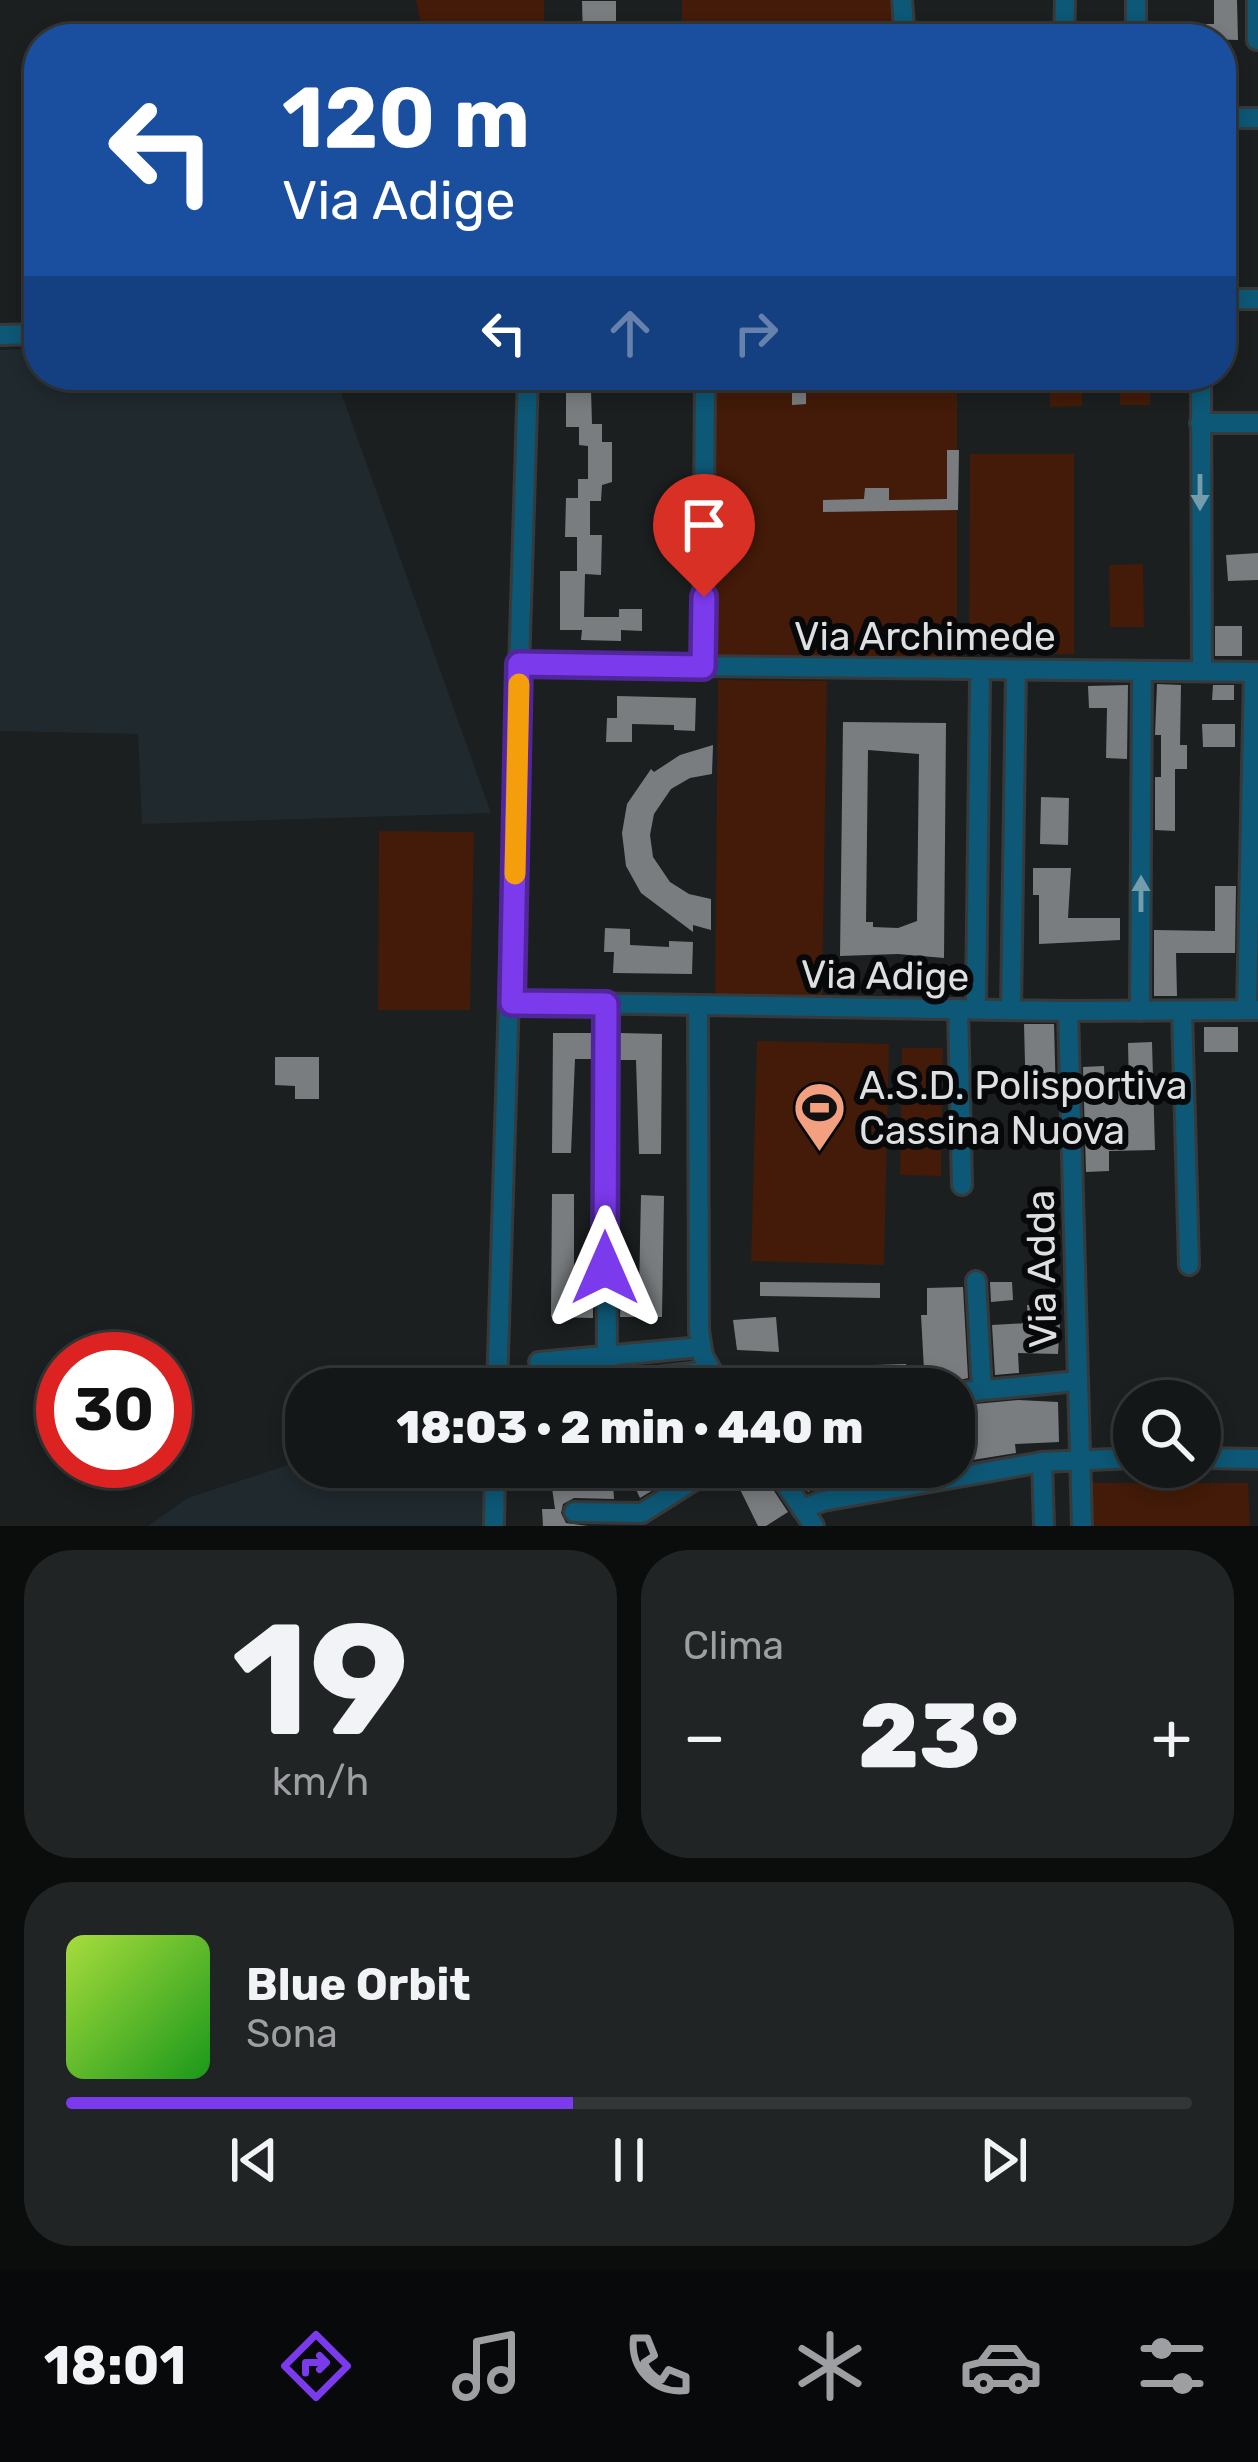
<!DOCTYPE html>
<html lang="it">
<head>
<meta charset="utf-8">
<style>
	:root { --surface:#141718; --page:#212425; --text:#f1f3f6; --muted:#9d9fa2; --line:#333637; --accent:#7c3aed }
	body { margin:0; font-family:Rubik,sans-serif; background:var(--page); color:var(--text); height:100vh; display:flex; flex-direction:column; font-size:45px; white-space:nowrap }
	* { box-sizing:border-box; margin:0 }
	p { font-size:39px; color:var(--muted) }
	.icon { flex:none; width:66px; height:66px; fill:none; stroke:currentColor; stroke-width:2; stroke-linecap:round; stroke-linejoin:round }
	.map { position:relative; height:1526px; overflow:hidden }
	.drawer { display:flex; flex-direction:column; gap:24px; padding:24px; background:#0b0d0d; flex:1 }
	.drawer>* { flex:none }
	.hud { position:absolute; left:24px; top:24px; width:1212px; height:366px; border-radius:48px; box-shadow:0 6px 18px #0003,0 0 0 3px var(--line); background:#1a4fa0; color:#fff; overflow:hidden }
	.fabs { position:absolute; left:1113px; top:1380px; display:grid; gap:24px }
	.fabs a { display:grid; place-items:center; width:108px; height:108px; border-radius:50%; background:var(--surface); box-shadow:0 6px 18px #0003,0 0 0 3px var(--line); font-size:60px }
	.speed { position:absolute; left:36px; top:1332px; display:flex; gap:24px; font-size:60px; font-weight:700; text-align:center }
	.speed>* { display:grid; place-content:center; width:156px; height:156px; border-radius:50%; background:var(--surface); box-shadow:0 6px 18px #0003,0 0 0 3px var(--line); line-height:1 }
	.speed .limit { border:18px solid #d22; background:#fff; color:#111 }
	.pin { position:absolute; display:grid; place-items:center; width:102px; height:102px; color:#fff; margin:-123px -51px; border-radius:50% 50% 50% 0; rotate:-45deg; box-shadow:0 0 12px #0007 }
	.pin .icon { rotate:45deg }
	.me { position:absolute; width:132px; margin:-66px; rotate:0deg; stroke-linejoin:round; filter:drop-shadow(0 0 9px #0008) }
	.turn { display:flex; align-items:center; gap:42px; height:252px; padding:0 60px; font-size:54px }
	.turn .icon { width:156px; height:156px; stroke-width:2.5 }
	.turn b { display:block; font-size:84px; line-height:102px }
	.lanes { display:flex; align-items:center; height:114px; padding:0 60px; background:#0003; justify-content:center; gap:60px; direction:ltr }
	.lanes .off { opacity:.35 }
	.big { font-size:90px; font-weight:800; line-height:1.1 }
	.drawer .tile { flex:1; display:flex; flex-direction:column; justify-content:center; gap:18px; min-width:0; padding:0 42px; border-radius:48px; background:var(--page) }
	.drawer .dial { align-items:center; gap:0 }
	.dial b { font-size:156px; line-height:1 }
	.song { display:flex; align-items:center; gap:36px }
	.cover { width:144px; height:144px; border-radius:18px; background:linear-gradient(135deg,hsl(80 70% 55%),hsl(120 70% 35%)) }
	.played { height:12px; border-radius:6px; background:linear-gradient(90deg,var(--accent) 45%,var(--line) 45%) }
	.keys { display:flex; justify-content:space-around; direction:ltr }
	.heat { display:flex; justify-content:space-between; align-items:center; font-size:66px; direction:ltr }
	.drawer .tiles { flex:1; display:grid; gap:24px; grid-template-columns:1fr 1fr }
	.tile:last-child { grid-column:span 2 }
	.trip { position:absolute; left:285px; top:1368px; width:690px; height:120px; border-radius:48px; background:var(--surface); box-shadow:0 6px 18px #0003,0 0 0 3px var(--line); font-weight:800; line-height:120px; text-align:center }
	.tab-bar { display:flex; height:192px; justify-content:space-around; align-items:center; background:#08090a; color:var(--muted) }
	.tab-bar .icon { width:84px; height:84px }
	.tab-bar .on { color:var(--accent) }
	.tab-bar b { font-size:54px; color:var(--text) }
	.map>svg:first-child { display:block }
	.built { fill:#1f292e }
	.green { fill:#431b08 }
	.building { fill:#797d80; fill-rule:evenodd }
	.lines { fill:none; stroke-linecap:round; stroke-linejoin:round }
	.minor-casing { stroke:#363a3b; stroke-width:24 }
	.minor { stroke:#0d5876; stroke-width:18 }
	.oneway { fill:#759cab }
	.route-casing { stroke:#51269a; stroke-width:30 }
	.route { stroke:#7c3aed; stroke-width:21 }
	.slow { stroke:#f59e0b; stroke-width:21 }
	.labels { text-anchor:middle; stroke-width:12; stroke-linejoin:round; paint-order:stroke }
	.street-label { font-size:39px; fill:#dddfe0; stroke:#070809 }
	.poi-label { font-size:39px; fill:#dddfe0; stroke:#070809; text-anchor:start }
</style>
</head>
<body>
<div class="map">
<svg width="1258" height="1526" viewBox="0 0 1258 1526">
	<rect width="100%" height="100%" fill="#1b1f20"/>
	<!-- built -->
	<g class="built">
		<polygon points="39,348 39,375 335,375 491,813 142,824 138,734 0,731 0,350"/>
		<polygon points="306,1459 306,1467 495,1467 494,1526 148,1526 188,1498"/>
	</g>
	<!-- green -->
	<g class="green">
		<polygon points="416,0 544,0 544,39 424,39"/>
		<polygon points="682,0 891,0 895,39 682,39"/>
		<polygon points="716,375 957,375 957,659 716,655"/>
		<polygon points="1050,375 1082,375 1082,406 1050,407"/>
		<rect x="1120" y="375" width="30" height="30"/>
		<polygon points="970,454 1074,454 1074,654 969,654"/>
		<polygon points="1143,564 1144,627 1110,627 1109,565"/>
		<polygon points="718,680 827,681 822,999 715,996"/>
		<polygon points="379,831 474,832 470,1010 378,1010"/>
		<polygon points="757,1041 889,1044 884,1265 751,1261"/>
		<polygon points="902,1048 943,1048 941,1176 900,1175"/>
		<polygon points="1089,1483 1248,1483 1250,1526 1090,1526"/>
	</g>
	<!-- building -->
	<g class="building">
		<polygon points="1214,0 1237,0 1238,40 1206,39 1206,24 1214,24"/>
		<polygon points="582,1 616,1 616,39 583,39"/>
		<polygon points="580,375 605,375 604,390 591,390 592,424 602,424 602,442 612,442 612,482 602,485 601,501 590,501 590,535 602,535 601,575 585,574 584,617 619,617 619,609 642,609 642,631 621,630 621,641 581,640 582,630 560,630 560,571 577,571 577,537 565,537 566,498 578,498 578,479 588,479 588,446 579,445 579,427 566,427 566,387 580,387"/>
		<polygon points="792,375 806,375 806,404 792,405"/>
		<polygon points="947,450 959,450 958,510 823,512 823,500 864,499 865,488 889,488 889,500 947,499"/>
		<polygon points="1258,553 1258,580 1228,581 1226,555"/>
		<rect x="1215" y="626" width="27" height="30"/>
		<polygon points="1157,684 1181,685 1180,745 1187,745 1187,769 1175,769 1175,831 1155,830 1155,777 1161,777 1161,735 1155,735"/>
		<polygon points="1128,685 1127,759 1106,758 1107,708 1089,708 1088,686"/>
		<polygon points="1213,685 1234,685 1234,700 1212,700"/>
		<polygon points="617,696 696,698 695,731 674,730 674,725 632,724 632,742 606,742 607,718 617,718"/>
		<path d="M 843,722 L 946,723 L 944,958 L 898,954 L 840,956 ZM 868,750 L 919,754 L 917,921 L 898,928 L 873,927 L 873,922 L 866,922 Z"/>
		<polygon points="1202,724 1235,724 1235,747 1203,747"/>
		<polygon points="713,745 712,774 690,778 671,789 654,814 650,835 653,857 670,882 689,894 711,899 711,930 693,925 693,932 641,893 626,866 622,833 627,804 651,769 654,772 680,755"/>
		<polygon points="1041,797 1069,798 1068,845 1040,844"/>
		<polygon points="1033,868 1071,868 1068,918 1120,918 1120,940 1039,944 1039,895 1033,895"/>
		<polygon points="1215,886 1236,886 1235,953 1176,953 1177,996 1154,996 1154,930 1215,931"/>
		<polygon points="605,928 630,929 630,945 669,947 669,941 693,942 692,974 613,973 614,952 604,952"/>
		<polygon points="1024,1024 1054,1024 1056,1100 1026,1101"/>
		<rect x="1204" y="1027" width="34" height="25"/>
		<polygon points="553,1033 592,1033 591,1059 575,1059 571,1153 552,1153"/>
		<polygon points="620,1033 662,1034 661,1154 639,1154 636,1060 620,1060"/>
		<polygon points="1152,1042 1155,1150 1109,1151 1109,1171 1086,1172 1083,1067 1104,1066 1105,1092 1129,1090 1128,1043"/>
		<polygon points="275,1057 319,1057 319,1099 295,1099 295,1086 275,1085"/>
		<polygon points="552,1194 574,1194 574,1291 593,1292 593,1318 551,1317"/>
		<polygon points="641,1195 664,1196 662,1317 620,1317 621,1290 639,1291"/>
		<polygon points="760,1282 880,1283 880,1298 760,1296"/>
		<polygon points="990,1282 1012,1282 1013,1300 991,1302"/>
		<polygon points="963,1287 968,1378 930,1387 929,1369 924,1370 921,1315 927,1315 927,1288"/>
		<polygon points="1027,1305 1047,1305 1047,1318 1060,1320 1058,1354 1018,1353 1019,1373 995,1375 992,1325 1028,1323"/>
		<polygon points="776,1317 779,1352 737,1350 733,1320"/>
		<polygon points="906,1364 908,1387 845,1389 844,1366"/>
		<polygon points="819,1369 821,1389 740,1387 739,1373"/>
		<polygon points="1018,1400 1058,1402 1059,1442 1015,1444 1016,1453 954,1463 954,1406"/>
		<polygon points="549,1467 580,1467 581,1485 613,1484 614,1499 574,1498 563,1504 561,1513 566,1523 588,1526 543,1526 542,1509 555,1509"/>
		<polygon points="729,1467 758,1467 788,1512 766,1526 758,1526"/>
		<polygon points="803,1467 921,1467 921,1470 844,1484 842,1473 808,1492 794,1473"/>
		<polygon points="657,1469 659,1473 663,1471 668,1481 640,1498 632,1481"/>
	</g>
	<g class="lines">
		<defs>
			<g id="minor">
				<polyline points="902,0 905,39"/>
				<polyline points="1136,0 1136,39"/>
				<polyline points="1064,39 1065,0"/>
				<polyline points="1257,40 1257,0"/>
				<polyline points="1221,118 1258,118"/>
				<polyline points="1221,299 1258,299"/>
				<polyline points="0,335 39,334"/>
				<polyline points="1201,375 1202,671"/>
				<polyline points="1200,423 1258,423"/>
				<polyline points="519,664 1258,672"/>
				<polyline points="703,667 705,375"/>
				<polyline points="976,1001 980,682"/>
				<polyline points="512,1002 1068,1011 1258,1010"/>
				<polyline points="606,1004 607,1383"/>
				<polyline points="698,1005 699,1331 703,1356 722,1389"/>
				<polyline points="958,1009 962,1185"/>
				<polyline points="1247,1009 1254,672"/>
				<polyline points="1011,1010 1016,670"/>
				<polyline points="1068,1011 1082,1526"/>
				<polyline points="1140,1011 1142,671"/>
				<polyline points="1182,1011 1189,1265"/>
				<polyline points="976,1281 982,1390"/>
				<polyline points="539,1362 690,1348"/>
				<polyline points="497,1389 528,375"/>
				<polyline points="553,1389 710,1371"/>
				<polyline points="954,1393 1077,1381"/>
				<polyline points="1200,1458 1258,1459"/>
				<polyline points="1042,1462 1044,1526"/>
				<polyline points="774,1467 814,1526"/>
				<polyline points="802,1509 823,1501 1042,1462 1134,1458"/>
				<polyline points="574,1512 642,1513 715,1467"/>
				<polyline points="494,1526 495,1467"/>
			</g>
		</defs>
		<!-- minor casing -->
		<use href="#minor" class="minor-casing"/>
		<!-- minor -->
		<use href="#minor" class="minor"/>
	</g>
	<!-- one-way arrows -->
	<defs><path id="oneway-solid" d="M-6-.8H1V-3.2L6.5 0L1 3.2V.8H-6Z" transform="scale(3)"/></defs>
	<g class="oneway">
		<use href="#oneway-solid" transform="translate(1200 492) rotate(90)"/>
		<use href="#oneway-solid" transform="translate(1141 894) rotate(-90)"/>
	</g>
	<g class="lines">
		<defs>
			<polyline id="route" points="605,1268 606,1004 512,1003 519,664 703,667 704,597"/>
		</defs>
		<!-- route casing -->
		<use href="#route" class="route-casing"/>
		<!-- route -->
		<use href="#route" class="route"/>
		<!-- slow -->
		<polyline class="slow" points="515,874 519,684"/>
	</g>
	<!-- icons -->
	<defs>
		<symbol id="stadium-pin" viewBox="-11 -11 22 30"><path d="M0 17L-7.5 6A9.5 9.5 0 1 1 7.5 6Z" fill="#f2a07f" stroke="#070809"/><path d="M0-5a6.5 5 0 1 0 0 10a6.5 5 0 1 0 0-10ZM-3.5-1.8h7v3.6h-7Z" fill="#111"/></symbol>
	</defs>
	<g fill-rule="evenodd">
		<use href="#stadium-pin" x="790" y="1078" width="59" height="81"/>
	</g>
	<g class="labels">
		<!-- street labels -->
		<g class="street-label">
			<text x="925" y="650">Via Archimede</text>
			<text transform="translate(885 975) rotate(1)" y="14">Via Adige</text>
			<text transform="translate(1041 1269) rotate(-91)" y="14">Via Adda</text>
		</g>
		<!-- poi labels -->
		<g class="poi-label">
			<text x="859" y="1099">A.S.D. Polisportiva<tspan x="859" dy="45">Cassina Nuova</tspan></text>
		</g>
	</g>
</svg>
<div class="fabs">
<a><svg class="icon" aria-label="search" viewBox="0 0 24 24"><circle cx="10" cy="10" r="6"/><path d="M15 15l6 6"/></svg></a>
</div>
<div class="speed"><div class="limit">30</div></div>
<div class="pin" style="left:704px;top:597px;background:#d93025"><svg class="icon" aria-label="arrive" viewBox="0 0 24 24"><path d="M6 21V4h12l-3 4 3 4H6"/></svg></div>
<svg class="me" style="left:605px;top:1268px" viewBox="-20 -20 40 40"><path d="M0-17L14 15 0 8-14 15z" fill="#7c3aed" stroke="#fff" stroke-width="4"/></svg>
<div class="trip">18:03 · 2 min · 440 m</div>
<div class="hud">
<div class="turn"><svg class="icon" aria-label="left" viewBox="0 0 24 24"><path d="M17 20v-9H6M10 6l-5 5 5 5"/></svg><div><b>120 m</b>Via Adige</div></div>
<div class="lanes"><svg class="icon" aria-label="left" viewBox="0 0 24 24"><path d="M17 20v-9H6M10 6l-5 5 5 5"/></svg><svg class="icon off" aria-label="ahead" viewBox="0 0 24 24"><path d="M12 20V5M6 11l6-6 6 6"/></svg><svg class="icon off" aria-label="right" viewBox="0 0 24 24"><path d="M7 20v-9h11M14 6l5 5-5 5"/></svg></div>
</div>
</div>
<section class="drawer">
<div class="tiles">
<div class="tile dial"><b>19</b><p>km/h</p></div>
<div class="tile"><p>Clima</p>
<div class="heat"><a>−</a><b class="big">23°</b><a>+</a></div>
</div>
<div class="tile">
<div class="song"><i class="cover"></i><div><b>Blue Orbit</b><p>Sona</p></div></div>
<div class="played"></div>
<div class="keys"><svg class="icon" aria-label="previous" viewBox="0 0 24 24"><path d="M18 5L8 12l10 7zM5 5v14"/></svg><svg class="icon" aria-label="pause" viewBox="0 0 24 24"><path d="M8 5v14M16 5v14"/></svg><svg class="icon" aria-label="next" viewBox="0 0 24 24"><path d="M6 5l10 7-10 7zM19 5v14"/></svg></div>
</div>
</div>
</section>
<nav class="tab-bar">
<b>18:01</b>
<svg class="icon on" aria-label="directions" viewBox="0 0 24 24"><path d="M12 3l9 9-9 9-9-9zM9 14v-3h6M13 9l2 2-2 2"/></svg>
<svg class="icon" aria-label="music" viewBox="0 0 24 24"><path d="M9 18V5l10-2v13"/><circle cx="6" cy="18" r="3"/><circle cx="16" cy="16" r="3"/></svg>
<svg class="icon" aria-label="phone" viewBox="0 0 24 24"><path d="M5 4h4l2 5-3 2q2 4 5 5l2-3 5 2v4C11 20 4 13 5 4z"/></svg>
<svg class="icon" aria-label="climate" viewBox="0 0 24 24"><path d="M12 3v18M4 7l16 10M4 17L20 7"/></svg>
<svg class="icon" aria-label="car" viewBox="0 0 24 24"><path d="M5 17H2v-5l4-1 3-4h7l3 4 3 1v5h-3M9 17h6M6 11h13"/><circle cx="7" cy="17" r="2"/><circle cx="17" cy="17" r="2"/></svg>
<svg class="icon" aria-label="filters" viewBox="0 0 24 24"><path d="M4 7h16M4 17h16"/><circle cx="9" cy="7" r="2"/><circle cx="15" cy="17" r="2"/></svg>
</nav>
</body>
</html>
